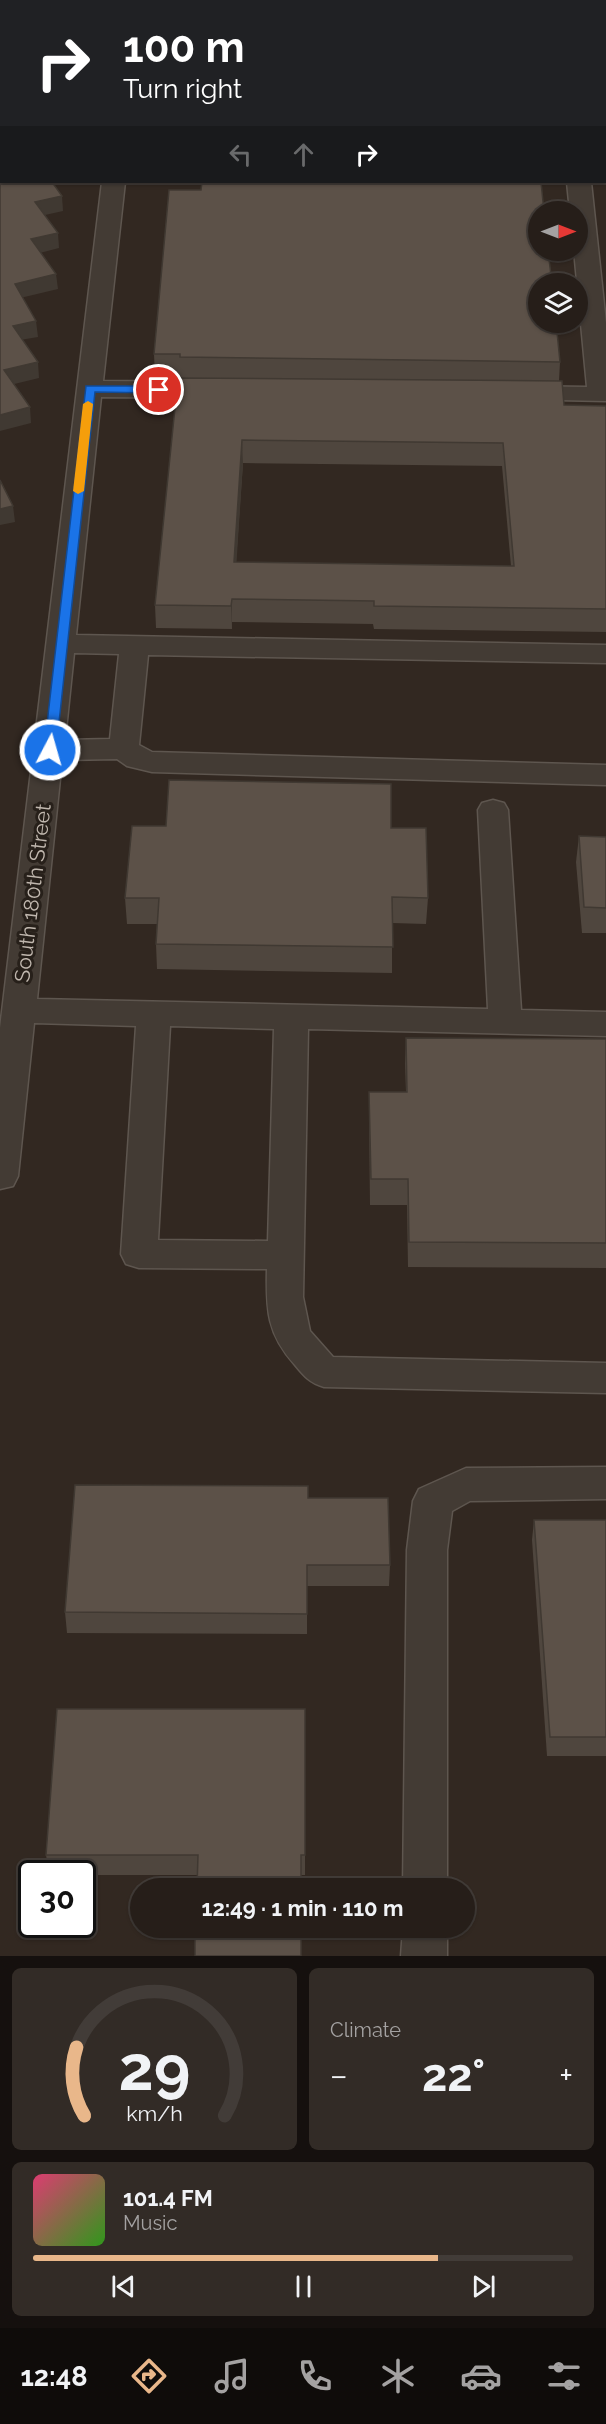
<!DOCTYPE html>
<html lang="en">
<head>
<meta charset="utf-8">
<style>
	:root { --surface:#261e19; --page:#322b26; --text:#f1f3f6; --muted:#a4a2a2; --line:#423c38; --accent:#e9b78a }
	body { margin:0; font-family:Raleway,sans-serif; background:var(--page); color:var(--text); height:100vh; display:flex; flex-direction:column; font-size:22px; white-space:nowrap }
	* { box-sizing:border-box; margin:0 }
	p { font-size:20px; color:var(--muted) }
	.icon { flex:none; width:33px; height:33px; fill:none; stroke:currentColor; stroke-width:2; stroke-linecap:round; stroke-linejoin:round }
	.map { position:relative; height:1956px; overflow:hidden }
	.drawer { display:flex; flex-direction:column; gap:12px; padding:12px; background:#15100e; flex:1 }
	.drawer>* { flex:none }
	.banner { position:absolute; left:0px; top:0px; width:606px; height:183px; box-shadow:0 2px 4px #0004,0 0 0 2px var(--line); background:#202124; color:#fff; overflow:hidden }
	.needle { width:39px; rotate:90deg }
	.tools { position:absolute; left:528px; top:201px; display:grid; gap:12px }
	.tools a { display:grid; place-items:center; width:60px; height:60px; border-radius:50%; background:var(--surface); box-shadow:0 2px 4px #0004,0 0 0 2px var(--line); font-size:30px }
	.speed { position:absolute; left:18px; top:1860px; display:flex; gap:12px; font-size:30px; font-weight:700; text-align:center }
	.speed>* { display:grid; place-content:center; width:78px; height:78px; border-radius:50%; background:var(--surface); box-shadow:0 2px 4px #0004,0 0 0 2px var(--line); line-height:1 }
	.speed .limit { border:3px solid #111; border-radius:9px; background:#fff; color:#111 }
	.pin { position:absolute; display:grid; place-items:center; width:51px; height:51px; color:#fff; margin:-26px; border:3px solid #fff; border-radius:50%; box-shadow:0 2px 6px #0007 }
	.me { position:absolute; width:66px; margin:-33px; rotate:6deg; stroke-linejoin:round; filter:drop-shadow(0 0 4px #0008) }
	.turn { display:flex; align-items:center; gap:21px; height:126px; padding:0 24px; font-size:27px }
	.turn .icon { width:78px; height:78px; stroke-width:2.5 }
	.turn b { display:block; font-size:42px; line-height:51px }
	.lanes { display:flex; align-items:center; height:57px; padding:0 24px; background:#0003; justify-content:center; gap:30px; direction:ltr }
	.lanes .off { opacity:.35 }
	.big { font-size:45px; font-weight:700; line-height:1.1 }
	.drawer .tile { flex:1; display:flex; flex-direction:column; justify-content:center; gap:9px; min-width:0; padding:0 21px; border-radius:9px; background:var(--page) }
	.drawer .dial { align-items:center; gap:0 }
	.dial svg { height:156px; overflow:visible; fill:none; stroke:var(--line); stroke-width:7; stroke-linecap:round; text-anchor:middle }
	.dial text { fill:var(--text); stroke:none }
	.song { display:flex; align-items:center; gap:18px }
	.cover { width:72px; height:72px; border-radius:9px; background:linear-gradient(135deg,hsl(340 70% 55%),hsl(110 70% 35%)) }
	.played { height:6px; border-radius:3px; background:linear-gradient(90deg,var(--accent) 75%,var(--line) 75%) }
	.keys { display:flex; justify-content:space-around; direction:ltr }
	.heat { display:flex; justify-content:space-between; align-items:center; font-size:33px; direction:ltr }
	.drawer .tiles { flex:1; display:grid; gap:12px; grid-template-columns:1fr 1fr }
	.tile:last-child { grid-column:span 2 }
	.trip { position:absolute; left:130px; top:1878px; width:345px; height:60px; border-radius:30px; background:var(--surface); box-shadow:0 2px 4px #0004,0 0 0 2px var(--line); font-weight:700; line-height:60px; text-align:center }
	.tab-bar { display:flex; height:96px; justify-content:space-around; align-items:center; background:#0f0c0a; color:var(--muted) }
	.tab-bar .icon { width:42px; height:42px }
	.tab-bar .current { color:var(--accent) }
	.tab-bar b { font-size:27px; color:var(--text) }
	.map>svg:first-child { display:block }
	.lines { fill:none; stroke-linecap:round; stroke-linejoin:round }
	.minor-casing { stroke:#5e564f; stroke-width:3 }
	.minor { fill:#433b34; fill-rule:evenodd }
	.wall { fill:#4f463e; fill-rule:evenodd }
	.shaded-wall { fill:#403932 }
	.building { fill:#5c5148; stroke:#403932; stroke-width:1.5; fill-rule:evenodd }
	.route { fill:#1a73e8; stroke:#114b97; stroke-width:1.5 }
	.slow { fill:#f59e0b }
	.labels { text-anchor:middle; stroke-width:6; stroke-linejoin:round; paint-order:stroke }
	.street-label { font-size:21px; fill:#c0b7ae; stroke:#27201a }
</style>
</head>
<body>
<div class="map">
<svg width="606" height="1956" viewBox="0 0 606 1956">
	<rect width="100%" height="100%" fill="#322821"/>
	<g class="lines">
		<defs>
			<g id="minor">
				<rect x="124" y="0" width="20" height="2"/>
				<path d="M 102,182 L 125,182 L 103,381 L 220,382 L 229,385 L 233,390 L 229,395 L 220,398 L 101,397 L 76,635 L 606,645 L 606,663 L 148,655 L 139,745 L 152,752 L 606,765 L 606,785 L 152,772 L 127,766 L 117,759 L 62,760 L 37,999 L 488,1009 L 478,810 L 482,803 L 493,800 L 504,803 L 508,810 L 521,1010 L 606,1012 L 606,1036 L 308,1029 L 303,1297 L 310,1331 L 333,1357 L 606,1363 L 606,1393 L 324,1387 C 310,1383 304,1376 295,1365 C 267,1334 266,1310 267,1269 L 139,1268 L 126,1264 L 121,1254 L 136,1026 L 34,1023 L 18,1176 L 13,1186 L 0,1189 L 0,1028 ZM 74,653 L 119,654 L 110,739 L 65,740 ZM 170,1026 L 274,1029 L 268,1241 L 158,1240 Z"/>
				<polygon points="567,182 591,182 606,323 606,401 508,399 504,394 508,389 517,386 587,387 574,250 578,250 578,212 570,212"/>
				<polygon points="606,1467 606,1499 470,1501 452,1511 447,1550 447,1888 403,1888 407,1550 413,1501 419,1489 466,1468"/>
				<polygon points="403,1928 447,1928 447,1956 401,1956"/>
			</g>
		</defs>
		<!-- minor casing -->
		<use href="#minor" class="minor-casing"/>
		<!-- minor -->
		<use href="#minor" class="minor"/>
	</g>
	<!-- wall -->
	<g class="wall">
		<polygon points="412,0 606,0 606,129 605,121 604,2 412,2"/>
		<path d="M 201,190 L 560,362 L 559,381 L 564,405 L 606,406 L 606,632 L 374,629 L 373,624 L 232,622 L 232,629 L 156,628 L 155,605 L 180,378 L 155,377 L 154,354 ZM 243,463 L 502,466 L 511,566 L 236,562 Z"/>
		<polygon points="391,828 428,898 426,924 392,923 392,973 157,969 156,944 157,924 127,924 125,898"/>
		<polygon points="579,836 606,837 606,933 582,933 576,862"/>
		<polygon points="406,1038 606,1039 606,1268 408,1267 407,1205 370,1205 369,1117 369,1092 406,1092 405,1064"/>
		<polygon points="308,1498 390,1565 389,1586 307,1586 307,1634 67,1633 65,1612"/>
		<polygon points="534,1520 606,1520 606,1756 547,1756 532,1540"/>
		<polygon points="305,1709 305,1875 82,1875 82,1874 49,1874 46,1855"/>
	</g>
	<!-- shaded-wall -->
	<g class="shaded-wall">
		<polygon points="62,196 63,211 36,217 35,202"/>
		<polygon points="58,233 59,248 32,255 31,239"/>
		<polygon points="56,274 58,289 16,299 15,284"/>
		<polygon points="36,321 38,337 14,341 13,326"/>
		<polygon points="38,362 39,378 6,386 4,370"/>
		<polygon points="30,407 31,423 0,431 0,415"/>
		<polygon points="242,440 243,463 235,585 234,562"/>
		<polygon points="13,506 15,522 0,525 0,509"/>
		<polygon points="232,599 232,629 231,606"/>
	</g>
	<!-- building -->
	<g class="building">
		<polygon points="0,0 70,0 71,2 2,2 2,182 52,182 62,196 35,202 58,233 31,239 56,274 15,284 36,321 13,326 38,362 4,370 30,407 0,415"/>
		<rect x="193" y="0" width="55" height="2"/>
		<polygon points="414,0 606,0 606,99 604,99 604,2 414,2"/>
		<polygon points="202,182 541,182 544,212 538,212 538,250 548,250 552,284 538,284 538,322 556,322 560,362 180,357 180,354 154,354 169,190 201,190"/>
		<path d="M 178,378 L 562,381 L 564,405 L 606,406 L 606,609 L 374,606 L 374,601 L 232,599 L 231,606 L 155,605 ZM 242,440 L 503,443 L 514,566 L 234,562 Z"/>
		<polygon points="0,480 13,506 0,509"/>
		<polygon points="169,780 391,784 391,828 426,828 428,898 392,897 393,947 156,944 159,898 125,898 132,826 166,826"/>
		<polygon points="579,836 606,837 606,908 584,907"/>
		<polygon points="406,1038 606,1039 606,1243 409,1242 408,1179 371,1179 369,1092 407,1092"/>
		<polygon points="75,1485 308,1486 308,1498 388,1498 390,1565 307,1565 307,1614 65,1612"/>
		<polygon points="534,1520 606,1520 606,1737 550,1737"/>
		<polygon points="57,1709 305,1709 305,1855 301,1855 301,1888 197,1888 198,1855 46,1855"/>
		<rect x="195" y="1928" width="106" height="28"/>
	</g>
	<!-- route -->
	<polygon class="route" points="86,386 159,386 165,390 159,393 95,392 56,750 50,754 44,750"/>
	<!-- slow -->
	<polygon class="slow" points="88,401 93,404 84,491 78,494 73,491 83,404"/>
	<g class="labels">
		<!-- street labels -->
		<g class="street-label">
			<text transform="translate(33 893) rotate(-83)" y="7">South 180th Street</text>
		</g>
	</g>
</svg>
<div class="tools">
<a><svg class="needle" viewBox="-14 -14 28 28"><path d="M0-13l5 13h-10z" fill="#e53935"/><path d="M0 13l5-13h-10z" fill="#a4a2a2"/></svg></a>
<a><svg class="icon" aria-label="layers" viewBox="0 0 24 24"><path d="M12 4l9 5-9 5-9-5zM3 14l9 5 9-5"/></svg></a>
</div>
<div class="speed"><div class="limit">30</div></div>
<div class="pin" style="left:159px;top:390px;background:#d93025"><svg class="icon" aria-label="arrive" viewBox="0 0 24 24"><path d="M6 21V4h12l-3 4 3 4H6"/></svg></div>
<svg class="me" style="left:50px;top:750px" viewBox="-20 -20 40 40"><circle r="17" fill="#1a73e8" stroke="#fff" stroke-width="3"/><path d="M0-11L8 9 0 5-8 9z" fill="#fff"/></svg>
<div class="trip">12:49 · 1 min · 110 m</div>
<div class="banner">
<div class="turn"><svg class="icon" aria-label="right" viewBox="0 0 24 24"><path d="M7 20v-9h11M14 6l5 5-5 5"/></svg><div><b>100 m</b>Turn right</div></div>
<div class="lanes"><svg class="icon off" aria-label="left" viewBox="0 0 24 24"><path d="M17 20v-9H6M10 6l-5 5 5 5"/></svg><svg class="icon off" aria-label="ahead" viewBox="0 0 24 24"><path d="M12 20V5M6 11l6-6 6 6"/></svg><svg class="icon" aria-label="right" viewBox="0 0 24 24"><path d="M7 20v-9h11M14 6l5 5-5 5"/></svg></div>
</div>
</div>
<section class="drawer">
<div class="tiles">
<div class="tile dial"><svg viewBox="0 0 100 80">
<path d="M14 69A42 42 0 1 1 86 69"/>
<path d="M14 69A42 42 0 0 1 10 34" stroke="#e9b78a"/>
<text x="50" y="56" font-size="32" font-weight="700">29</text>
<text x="50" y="72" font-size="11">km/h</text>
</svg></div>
<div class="tile"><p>Climate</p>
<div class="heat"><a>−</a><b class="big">22°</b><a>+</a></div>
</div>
<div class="tile">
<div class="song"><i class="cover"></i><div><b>101.4 FM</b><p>Music</p></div></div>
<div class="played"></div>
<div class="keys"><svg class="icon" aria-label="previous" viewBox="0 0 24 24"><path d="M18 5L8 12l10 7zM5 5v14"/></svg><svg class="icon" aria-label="pause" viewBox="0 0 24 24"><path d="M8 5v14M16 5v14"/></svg><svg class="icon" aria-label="next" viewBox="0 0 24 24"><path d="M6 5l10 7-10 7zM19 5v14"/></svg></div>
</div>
</div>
</section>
<nav class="tab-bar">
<b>12:48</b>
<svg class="icon current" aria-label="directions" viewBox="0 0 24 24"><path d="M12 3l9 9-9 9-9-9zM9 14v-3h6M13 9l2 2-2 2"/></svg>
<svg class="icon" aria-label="music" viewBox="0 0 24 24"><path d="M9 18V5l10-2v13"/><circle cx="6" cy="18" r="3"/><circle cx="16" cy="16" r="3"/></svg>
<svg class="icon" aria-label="phone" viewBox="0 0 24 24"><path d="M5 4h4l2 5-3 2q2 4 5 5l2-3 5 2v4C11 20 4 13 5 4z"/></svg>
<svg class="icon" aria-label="climate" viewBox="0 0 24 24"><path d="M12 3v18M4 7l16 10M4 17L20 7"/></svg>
<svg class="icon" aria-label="car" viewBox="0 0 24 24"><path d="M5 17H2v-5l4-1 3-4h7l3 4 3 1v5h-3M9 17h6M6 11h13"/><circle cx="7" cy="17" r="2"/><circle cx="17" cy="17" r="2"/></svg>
<svg class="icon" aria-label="filters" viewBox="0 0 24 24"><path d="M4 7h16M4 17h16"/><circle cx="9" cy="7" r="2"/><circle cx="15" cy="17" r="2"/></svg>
</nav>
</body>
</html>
